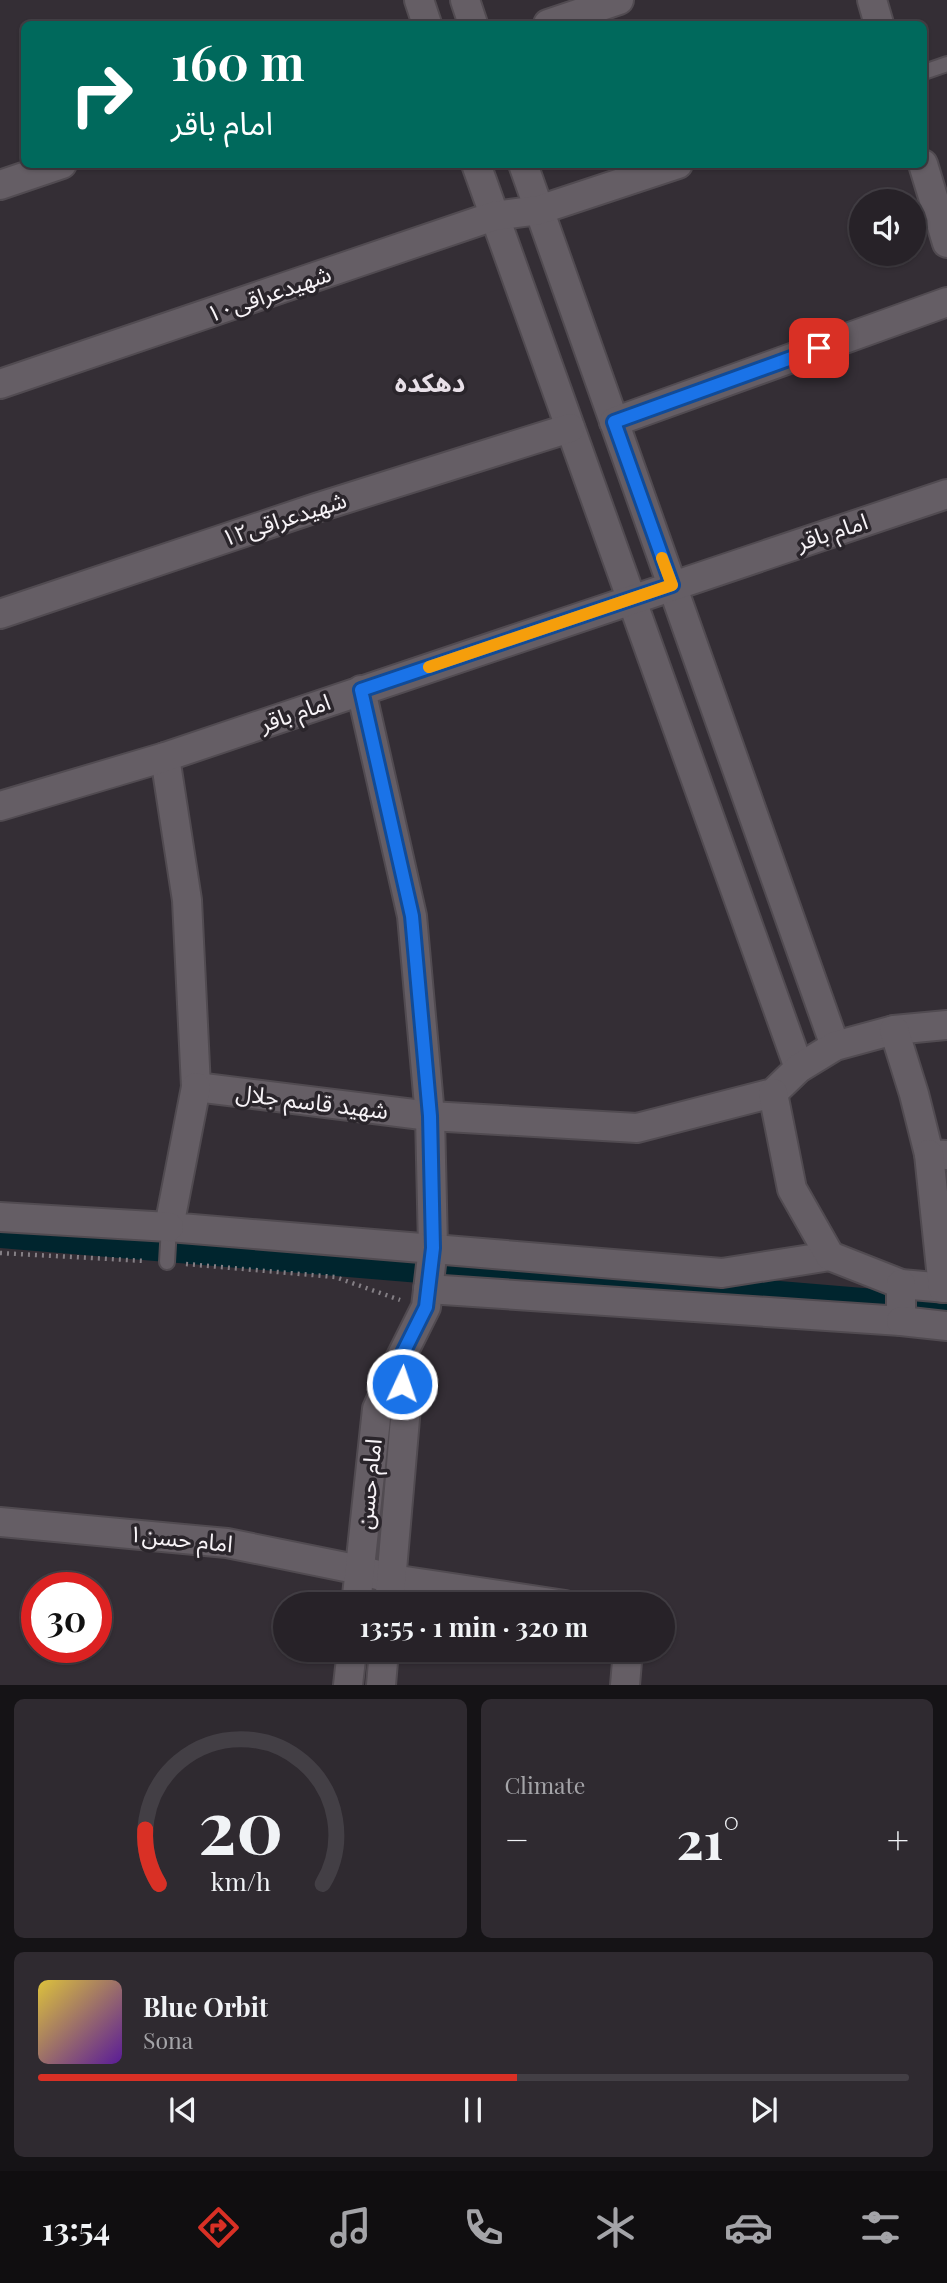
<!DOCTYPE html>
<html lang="en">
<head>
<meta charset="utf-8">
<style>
	:root { --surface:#272228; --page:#2f2a30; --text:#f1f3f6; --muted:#a4a4a8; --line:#433f45; --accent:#d93025 }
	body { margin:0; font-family:"Playfair Display","Noto Sans Arabic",serif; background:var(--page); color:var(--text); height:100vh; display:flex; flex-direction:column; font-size:26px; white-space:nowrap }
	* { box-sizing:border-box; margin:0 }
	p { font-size:23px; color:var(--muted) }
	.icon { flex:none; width:38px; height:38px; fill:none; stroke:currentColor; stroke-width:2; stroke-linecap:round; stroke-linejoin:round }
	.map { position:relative; height:1685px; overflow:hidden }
	.panel { display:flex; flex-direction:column; gap:14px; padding:14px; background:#151316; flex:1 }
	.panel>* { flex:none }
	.top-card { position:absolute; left:21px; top:21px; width:906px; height:147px; border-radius:10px; box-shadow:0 2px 5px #0004,0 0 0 2px var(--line); background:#00695c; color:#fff; overflow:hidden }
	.tools { position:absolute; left:849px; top:189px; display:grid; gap:14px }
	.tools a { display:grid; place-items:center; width:77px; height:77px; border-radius:50%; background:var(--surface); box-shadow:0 2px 5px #0004,0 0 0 2px var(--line); font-size:35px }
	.speed { position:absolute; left:21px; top:1572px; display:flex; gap:14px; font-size:35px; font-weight:700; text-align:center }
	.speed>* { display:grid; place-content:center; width:91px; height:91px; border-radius:50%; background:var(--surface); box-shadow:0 2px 5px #0004,0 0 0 2px var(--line); line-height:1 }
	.speed .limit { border:10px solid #d22; background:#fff; color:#111 }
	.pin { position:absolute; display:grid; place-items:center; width:60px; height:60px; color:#fff; margin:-30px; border-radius:14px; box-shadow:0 4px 10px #0006 }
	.me { position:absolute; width:77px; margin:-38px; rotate:3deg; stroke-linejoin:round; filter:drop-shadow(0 0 5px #0008) }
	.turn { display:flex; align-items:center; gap:24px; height:147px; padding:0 35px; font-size:32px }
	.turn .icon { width:91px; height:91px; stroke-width:2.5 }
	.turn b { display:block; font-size:49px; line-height:60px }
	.big { font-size:52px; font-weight:700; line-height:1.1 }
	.panel .card { flex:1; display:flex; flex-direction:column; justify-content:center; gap:10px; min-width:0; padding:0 24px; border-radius:10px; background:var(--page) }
	.panel .dial { align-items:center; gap:0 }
	.dial svg { height:182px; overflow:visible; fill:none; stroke:var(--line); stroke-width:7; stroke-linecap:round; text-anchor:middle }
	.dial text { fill:var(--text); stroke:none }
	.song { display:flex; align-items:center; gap:21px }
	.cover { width:84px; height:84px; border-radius:10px; background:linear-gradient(135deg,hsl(50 70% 55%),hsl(270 70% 35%)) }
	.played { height:7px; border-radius:4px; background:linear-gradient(90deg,var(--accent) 55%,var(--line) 55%) }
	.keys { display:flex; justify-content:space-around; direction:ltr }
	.heat { display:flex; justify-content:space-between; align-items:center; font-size:38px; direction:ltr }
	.panel .tiles { flex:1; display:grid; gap:14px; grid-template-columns:1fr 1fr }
	.card:last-child { grid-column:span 2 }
	.trip { position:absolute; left:273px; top:1592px; width:402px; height:70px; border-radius:35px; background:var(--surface); box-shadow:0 2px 5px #0004,0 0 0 2px var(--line); font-weight:700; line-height:70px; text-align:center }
	.menu { display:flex; height:112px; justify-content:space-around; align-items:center; background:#100e10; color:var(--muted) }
	.menu .icon { width:49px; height:49px }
	.menu .on { color:var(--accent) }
	.menu b { font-size:32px; color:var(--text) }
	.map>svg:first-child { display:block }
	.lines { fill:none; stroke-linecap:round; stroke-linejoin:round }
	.canal { stroke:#00252e; stroke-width:32 }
	.lane-casing { stroke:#514b51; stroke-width:18 }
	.street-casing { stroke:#514b51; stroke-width:32 }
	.path { stroke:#847f85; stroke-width:4.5; stroke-dasharray:2 5; stroke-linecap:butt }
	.lane { stroke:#655e65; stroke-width:14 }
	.street { stroke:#655e65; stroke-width:28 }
	.route-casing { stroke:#114b97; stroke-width:18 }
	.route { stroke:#1a73e8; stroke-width:12 }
	.slow { stroke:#f59e0b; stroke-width:12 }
	.labels { text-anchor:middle; stroke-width:7; stroke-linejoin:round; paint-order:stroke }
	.street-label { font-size:23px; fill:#f7f3f7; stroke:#2a252b }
	.quarter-label { font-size:26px; font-weight:bold; fill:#e8e0e8; stroke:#2a252b }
</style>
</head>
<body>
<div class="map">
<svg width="947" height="1685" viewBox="0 0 947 1685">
	<rect width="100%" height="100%" fill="#342e35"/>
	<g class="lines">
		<!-- canal -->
		<polyline class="canal" points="0,1232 947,1311"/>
		<defs>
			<g id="lane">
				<polyline points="924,72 947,64"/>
				<polyline points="167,1262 169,1227"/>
			</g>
			<g id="street">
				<polyline points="419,0 427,24"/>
				<polyline points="465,0 473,24"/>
				<polyline points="872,0 879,24"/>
				<polyline points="548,24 619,0"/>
				<polyline points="476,164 799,1068"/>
				<polyline points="523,164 835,1046"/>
				<polyline points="923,164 947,243"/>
				<polyline points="0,185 62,164"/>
				<polyline points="0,384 494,216 539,210 678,164"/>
				<polyline points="614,422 947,302"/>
				<polyline points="0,614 316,508 570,428"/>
				<polyline points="361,690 412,916 430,1116 433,1248 426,1307 399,1361"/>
				<polyline points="165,757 187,900 196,1087 430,1116 637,1128 773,1093 799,1068 835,1046 894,1030 947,1025"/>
				<polyline points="0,806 165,757 947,494"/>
				<polyline points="894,1030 914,1094 929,1154 947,1155"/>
				<polyline points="196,1087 169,1227 722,1273 830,1256"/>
				<polyline points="773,1093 792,1189 830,1256 901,1284 947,1288"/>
				<polyline points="929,1154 943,1288"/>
				<polyline points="0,1217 169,1227"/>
				<polyline points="428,1289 901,1321 901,1284"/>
				<polyline points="901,1321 947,1326"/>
				<polyline points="0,1522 227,1543 360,1570 392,1579 565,1605"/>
				<polyline points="356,1605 377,1409 399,1361 406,1407 389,1605"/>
				<polyline points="348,1685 352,1650"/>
				<polyline points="381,1685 384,1650"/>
				<polyline points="625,1685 628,1650"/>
			</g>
		</defs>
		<!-- lane casing -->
		<use href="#lane" class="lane-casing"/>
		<!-- street casing -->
		<use href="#street" class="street-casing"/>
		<!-- path -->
		<g class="path">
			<polyline points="0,1253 146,1261"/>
			<polyline points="186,1264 335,1277 400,1300"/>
		</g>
		<!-- lane -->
		<use href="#lane" class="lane"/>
		<!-- street -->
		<use href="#street" class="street"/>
	</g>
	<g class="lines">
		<defs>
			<polyline id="route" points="402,1384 399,1361 426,1307 433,1248 430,1116 412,916 361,690 672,585 614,422 819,348"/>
		</defs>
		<!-- route casing -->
		<use href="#route" class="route-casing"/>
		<!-- route -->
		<use href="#route" class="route"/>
		<!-- slow -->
		<polyline class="slow" points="429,667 672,585 662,558"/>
	</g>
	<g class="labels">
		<!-- street labels -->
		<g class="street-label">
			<text transform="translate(269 294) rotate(-19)" y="8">شهیدعراقی۱۰</text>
			<text transform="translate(284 519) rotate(-18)" y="8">شهیدعراقی۱۲</text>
			<text transform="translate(832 532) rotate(-18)" y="8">امام باقر</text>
			<text transform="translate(295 713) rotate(-19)" y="8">امام باقر</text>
			<text transform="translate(312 1102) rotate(7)" y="8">شهید قاسم جلال</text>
			<text transform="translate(369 1484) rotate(-84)" y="8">امام حسن</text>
			<text transform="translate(181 1539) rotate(6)" y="8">امام حسن۱</text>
		</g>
		<!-- quarter labels -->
		<g class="quarter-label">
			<text x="430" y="392">دهکده</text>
		</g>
	</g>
</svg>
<div class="tools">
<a><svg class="icon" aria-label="sound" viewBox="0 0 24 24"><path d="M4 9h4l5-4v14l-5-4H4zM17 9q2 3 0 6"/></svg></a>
</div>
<div class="speed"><div class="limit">30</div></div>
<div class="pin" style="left:819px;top:348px;background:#d93025"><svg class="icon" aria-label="arrive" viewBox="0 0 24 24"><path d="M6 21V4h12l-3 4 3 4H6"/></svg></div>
<svg class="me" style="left:402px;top:1384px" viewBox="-20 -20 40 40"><circle r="17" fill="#1a73e8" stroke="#fff" stroke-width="3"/><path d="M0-11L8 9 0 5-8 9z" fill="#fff"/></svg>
<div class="trip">13:55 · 1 min · 320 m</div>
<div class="top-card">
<div class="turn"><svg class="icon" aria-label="right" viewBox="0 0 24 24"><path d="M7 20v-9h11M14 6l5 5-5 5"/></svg><div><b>160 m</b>امام باقر</div></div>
</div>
</div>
<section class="panel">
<div class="tiles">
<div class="card dial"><svg viewBox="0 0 100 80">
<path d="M14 69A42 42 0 1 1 86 69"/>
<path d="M14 69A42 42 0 0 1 8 45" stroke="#d93025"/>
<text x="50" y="56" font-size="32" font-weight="700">20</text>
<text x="50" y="72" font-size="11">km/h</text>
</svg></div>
<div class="card"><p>Climate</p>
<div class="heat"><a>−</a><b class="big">21°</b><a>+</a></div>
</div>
<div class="card">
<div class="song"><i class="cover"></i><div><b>Blue Orbit</b><p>Sona</p></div></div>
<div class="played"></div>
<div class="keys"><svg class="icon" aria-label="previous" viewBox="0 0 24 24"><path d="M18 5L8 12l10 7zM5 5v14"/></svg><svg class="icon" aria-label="pause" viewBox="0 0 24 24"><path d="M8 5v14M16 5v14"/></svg><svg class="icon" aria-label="next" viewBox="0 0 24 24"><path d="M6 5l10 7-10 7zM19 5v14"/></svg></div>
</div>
</div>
</section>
<nav class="menu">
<b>13:54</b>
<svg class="icon on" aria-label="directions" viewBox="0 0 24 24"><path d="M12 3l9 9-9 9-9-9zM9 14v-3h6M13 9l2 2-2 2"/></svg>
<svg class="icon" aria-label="music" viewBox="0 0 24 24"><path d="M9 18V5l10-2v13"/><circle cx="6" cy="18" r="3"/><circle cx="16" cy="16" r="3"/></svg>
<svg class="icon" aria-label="phone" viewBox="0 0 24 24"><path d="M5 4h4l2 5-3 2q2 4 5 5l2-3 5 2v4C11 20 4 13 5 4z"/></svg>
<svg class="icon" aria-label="climate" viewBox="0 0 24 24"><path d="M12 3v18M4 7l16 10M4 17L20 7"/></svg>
<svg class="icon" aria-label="car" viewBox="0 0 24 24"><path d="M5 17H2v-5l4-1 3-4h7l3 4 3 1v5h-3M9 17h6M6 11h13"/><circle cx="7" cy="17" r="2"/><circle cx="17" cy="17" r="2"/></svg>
<svg class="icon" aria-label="filters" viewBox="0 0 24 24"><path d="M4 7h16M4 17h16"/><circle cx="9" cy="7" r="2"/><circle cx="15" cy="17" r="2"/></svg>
</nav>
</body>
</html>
